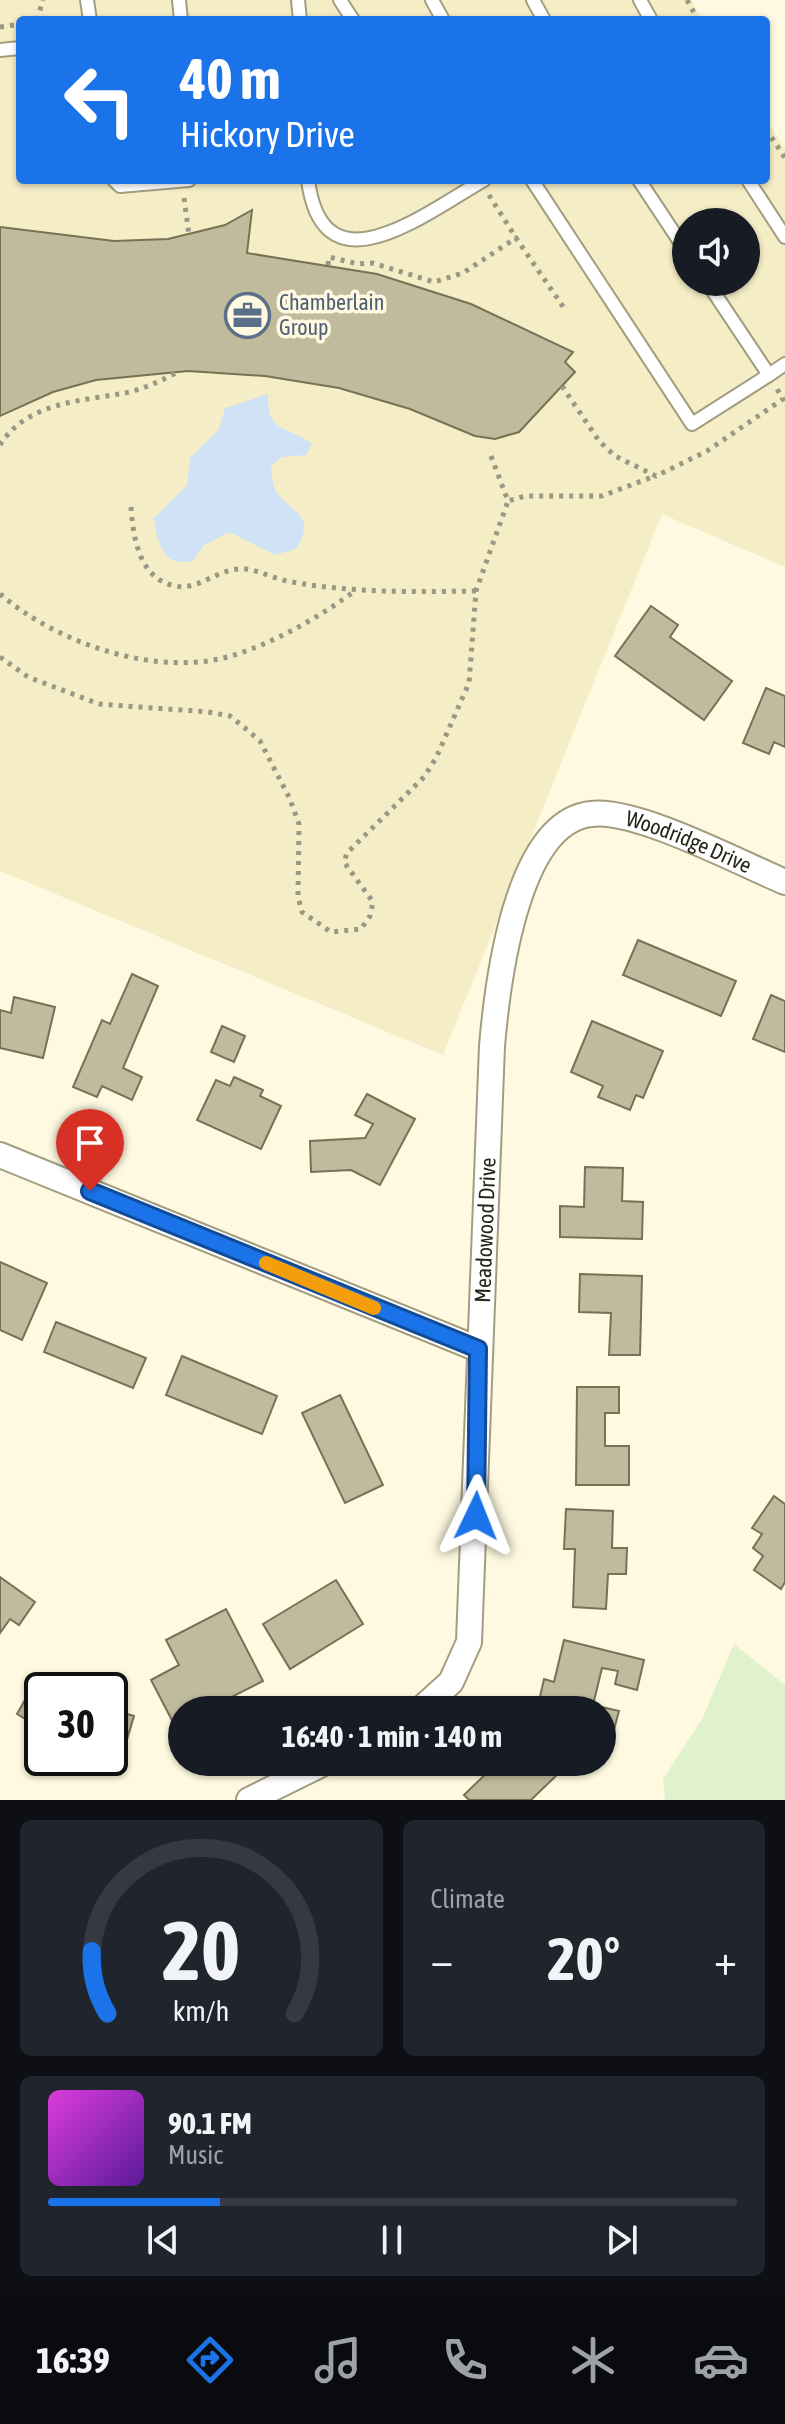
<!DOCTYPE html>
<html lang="en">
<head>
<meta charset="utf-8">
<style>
	:root { --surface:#171b24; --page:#20242c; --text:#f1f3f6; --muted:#9ea1a6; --line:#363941; --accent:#1a73e8 }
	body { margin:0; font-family:"Asap Condensed",sans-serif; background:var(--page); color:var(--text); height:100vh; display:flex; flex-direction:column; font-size:30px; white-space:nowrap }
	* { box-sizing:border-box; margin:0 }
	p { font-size:26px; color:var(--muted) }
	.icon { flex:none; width:44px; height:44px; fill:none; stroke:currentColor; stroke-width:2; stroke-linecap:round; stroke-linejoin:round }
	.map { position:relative; height:1800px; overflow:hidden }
	.drawer { display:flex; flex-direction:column; gap:20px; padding:20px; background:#0d0f14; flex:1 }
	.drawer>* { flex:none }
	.guide { position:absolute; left:16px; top:16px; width:754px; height:168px; border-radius:8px; box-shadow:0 2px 6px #0004; background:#1a73e8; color:#fff; overflow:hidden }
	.tools { position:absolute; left:672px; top:208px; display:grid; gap:16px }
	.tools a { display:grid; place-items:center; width:88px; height:88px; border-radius:50%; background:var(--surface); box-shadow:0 2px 6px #0004; font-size:40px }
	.speed { position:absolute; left:24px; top:1672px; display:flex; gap:16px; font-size:40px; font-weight:700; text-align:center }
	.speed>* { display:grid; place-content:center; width:104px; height:104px; border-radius:50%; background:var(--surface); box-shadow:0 2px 6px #0004; line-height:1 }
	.speed .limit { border:4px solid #111; border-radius:12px; background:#fff; color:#111 }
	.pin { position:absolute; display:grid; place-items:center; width:68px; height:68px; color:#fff; margin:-82px -34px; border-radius:50% 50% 50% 0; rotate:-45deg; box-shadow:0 0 8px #0007 }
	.pin .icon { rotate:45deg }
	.me { position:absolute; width:88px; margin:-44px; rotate:2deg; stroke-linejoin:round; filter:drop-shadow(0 0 6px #0008) }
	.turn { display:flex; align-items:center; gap:28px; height:168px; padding:0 32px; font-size:36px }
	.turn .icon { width:104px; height:104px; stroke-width:2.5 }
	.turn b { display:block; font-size:56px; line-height:68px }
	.big { font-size:60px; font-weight:700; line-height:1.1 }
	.drawer .widget { flex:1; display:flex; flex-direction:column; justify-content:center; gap:12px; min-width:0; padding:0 28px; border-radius:12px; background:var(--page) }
	.drawer .dial { align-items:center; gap:0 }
	.dial svg { height:208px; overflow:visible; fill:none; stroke:var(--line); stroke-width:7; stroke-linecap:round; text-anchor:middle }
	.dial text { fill:var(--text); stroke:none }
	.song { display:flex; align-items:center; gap:24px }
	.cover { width:96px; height:96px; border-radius:12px; background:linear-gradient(135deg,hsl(300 70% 55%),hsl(270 70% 35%)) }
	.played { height:8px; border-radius:4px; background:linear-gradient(90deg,var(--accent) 25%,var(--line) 25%) }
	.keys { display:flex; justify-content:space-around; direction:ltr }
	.heat { display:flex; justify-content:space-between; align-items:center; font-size:44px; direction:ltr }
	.drawer .tiles { flex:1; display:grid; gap:20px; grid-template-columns:1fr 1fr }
	.widget:last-child { grid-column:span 2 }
	.trip { position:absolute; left:168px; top:1696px; width:448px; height:80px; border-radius:40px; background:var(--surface); box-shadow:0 2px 6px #0004; font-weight:700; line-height:80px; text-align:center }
	.menu { display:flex; height:128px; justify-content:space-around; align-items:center; background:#090b0e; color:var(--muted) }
	.menu .icon { width:56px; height:56px }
	.menu .selected { color:var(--accent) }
	.menu b { font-size:36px; color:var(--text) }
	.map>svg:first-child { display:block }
	.built { fill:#f5edc6; fill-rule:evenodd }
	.green { fill:#dff2cc }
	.water { fill:#d0e2f6 }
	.building { fill:#c1bb9d; stroke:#777155; stroke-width:2 }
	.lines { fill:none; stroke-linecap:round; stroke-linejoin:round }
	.service-casing { stroke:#a39d80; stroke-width:16 }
	.minor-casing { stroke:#a39d80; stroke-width:28 }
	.path { stroke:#9a9784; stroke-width:5; stroke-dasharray:4 6; stroke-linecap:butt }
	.service { stroke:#fff; stroke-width:12 }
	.minor { stroke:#fff; stroke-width:24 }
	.route-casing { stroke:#114b97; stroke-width:20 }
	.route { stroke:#1a73e8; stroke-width:14 }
	.slow { stroke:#f59e0b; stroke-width:14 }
	.labels { text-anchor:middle; stroke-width:7; stroke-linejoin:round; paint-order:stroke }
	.service-label { font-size:22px; fill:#4e5e75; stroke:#fef9e0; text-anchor:start }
	.street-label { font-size:22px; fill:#28261a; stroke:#fef9e0 }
</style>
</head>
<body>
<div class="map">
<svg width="785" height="1800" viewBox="0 0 785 1800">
	<rect width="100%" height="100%" fill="#fef9e0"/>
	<!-- built -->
	<path class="built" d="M 0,0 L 691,0 L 703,20 L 20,20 L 20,180 L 766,180 L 766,119 L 785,149 L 785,567 L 662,514 L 443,1055 L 0,871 ZM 686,222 L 746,222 L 746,282 L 686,282 Z"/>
	<!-- green -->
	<polygon class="green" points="734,1644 785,1685 785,1800 665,1800 663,1779 702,1719"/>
	<!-- water -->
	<path class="water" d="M 268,394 C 267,435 287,425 312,444 L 306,455 L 282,457 L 271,466 C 272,474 272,484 276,491 C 291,514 318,514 296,549 L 275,555 L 229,532 L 203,546 L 194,560 C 163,570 157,542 154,518 L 187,485 L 190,458 L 219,429 L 225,408 Z"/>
	<!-- building -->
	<g class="building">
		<polygon points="252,210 247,253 377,274 471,304 573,352 565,362 575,372 519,432 495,439 475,436 410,409 339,388 265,376 188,371 96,380 53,392 0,416 0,227 114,241 168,239 225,225"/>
		<polygon points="651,606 678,625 670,637 732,681 704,720 615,656"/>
		<polygon points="766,688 785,696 785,747 774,742 769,754 743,743"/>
		<polygon points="638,940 736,981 721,1016 623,975"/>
		<polygon points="132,974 158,986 123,1068 142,1077 132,1100 102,1086 97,1097 73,1087 102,1020 110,1024"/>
		<polygon points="771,995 785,1001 785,1052 753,1039"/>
		<polygon points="14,997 55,1007 43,1058 0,1048 0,1010 11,1013"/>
		<polygon points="592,1021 663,1051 643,1098 636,1095 630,1110 598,1097 603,1086 571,1072"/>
		<polygon points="222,1026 245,1036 234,1062 211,1052"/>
		<polygon points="234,1077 263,1090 260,1096 281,1106 261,1149 197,1120 216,1080 230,1086"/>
		<polygon points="367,1094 415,1119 380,1185 351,1170 311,1172 310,1141 365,1138 373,1124 355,1115"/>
		<polygon points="585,1167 623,1168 622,1201 643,1202 642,1239 560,1237 560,1206 584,1207"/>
		<polygon points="0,1262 47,1283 22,1340 0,1330"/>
		<polygon points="580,1274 642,1276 640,1355 609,1355 611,1313 579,1312"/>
		<polygon points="56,1322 146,1358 133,1388 44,1352"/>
		<polygon points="182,1356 277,1396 262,1434 166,1395"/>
		<polygon points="577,1387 619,1387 619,1413 605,1413 605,1446 629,1446 629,1485 576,1485"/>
		<polygon points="340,1395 383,1485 345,1503 302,1413"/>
		<polygon points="774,1496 785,1504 785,1582 781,1589 754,1570 763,1556 753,1548 762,1534 752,1528"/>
		<polygon points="566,1509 613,1511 612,1548 627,1548 626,1574 608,1574 606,1609 573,1607 575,1549 564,1549"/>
		<polygon points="0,1577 35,1602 19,1625 10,1619 0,1633"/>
		<polygon points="336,1580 363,1624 290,1669 263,1624"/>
		<polygon points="226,1609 263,1681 206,1710 182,1710 182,1722 175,1726 151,1680 179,1665 166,1640"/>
		<polygon points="564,1640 644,1660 637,1690 615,1684 618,1671 602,1668 593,1705 619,1711 612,1737 602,1735 602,1710 537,1710 544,1679 554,1682"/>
		<polygon points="40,1674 67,1690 42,1690 42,1729 17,1714"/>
		<polygon points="110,1709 134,1716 125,1746 110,1742"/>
		<polygon points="510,1762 552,1762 561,1771 531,1800 469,1800 464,1795 496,1764 502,1770"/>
	</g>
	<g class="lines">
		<defs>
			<g id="service">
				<polyline points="87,0 90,20"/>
				<polyline points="179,0 181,20"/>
				<polyline points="298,0 300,20"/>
				<polyline points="340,0 353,20"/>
				<polyline points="432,0 443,20"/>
				<polyline points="533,0 544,20"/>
				<polyline points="640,0 651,20"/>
				<polyline points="0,50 20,48"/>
				<polyline points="114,180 120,186 189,180"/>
				<path d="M 308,180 C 323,296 427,212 484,180"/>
				<polyline points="532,180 692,424 769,375"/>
				<polyline points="639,180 686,251"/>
				<polyline points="748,180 785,237"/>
				<polyline points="707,282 769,375 785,364"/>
			</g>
			<g id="minor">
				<polyline points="0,1155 478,1349"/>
				<path id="s1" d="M 420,1710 L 451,1682 L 469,1642 L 492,1046 C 497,988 515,822 591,814 C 636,808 740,863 785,882"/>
				<polyline points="249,1800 326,1762"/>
			</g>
		</defs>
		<!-- service casing -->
		<use href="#service" class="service-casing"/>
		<!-- minor casing -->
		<use href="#minor" class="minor-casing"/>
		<!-- path -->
		<g class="path">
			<polyline points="687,0 698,20"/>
			<polyline points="37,20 43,0"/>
			<polyline points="0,27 20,24"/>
			<polyline points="766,129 785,158"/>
			<polyline points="489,195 516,238"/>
			<polyline points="184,198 189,235"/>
			<polyline points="328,265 329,257 358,264 373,263 434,282 463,273 516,238 564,308"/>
			<polyline points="562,386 599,441 615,456 656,476 707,451 783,399 777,389"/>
			<path d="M 0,445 C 27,402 81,401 125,393 C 144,389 160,381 178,372"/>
			<polyline points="491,456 508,501 525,496 602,496 655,476"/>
			<path d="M 131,507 C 133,537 139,579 175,586 C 200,591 220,566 246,569 C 260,571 273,578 287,581 C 348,593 414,592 476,591"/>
			<path d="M 0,594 C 57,643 156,678 231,656 C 274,643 320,617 356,590"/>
			<polyline points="0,657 28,677 99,704 208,712 230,716 245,728 260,741 289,797 299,824 298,897 302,912 331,932 361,929 370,916 373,902 344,862 347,853 424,777 436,758 469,683 476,591 508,501"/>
		</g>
		<!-- service -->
		<use href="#service" class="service"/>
		<!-- minor -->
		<use href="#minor" class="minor"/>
	</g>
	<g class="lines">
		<defs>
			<polyline id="route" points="90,1191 478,1349 476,1516"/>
		</defs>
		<!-- route casing -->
		<use href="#route" class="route-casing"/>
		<!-- route -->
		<use href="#route" class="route"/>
		<!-- slow -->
		<polyline class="slow" points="266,1263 374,1308"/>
	</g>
	<!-- icons -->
	<defs>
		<symbol id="office-ring" viewBox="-11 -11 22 22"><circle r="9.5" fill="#fef9e0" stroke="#5c6f8a" stroke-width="1.5"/><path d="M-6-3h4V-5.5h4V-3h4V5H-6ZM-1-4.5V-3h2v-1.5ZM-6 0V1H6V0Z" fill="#5c6f8a"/></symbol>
	</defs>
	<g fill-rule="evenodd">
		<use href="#office-ring" x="222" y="290" width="51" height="51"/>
	</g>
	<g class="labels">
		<!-- service labels -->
		<g class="service-label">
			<text x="279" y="310">Chamberlain<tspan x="279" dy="25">Group</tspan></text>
		</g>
		<!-- street labels -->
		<g class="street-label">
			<text dy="8" stroke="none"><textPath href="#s1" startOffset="1052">Woodridge Drive</textPath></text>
			<text dy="8" stroke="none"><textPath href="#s1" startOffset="498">Meadowood Drive</textPath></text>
		</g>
	</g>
</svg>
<div class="tools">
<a><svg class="icon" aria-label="sound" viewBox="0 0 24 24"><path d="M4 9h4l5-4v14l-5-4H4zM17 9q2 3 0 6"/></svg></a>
</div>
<div class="speed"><div class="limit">30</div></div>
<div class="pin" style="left:90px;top:1191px;background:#d93025"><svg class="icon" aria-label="arrive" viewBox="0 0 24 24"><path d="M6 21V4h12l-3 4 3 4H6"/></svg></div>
<svg class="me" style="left:476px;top:1516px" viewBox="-20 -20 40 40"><path d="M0-17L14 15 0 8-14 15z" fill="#1a73e8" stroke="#fff" stroke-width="4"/></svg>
<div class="trip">16:40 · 1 min · 140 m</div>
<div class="guide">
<div class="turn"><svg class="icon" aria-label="left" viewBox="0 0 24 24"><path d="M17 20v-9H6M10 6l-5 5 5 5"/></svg><div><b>40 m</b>Hickory Drive</div></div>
</div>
</div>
<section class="drawer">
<div class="tiles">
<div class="widget dial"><svg viewBox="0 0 100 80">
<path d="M14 69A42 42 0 1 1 86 69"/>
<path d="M14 69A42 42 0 0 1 8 45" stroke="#1a73e8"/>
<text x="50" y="56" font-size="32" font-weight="700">20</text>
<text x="50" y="72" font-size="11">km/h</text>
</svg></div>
<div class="widget"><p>Climate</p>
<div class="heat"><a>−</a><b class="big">20°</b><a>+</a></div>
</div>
<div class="widget">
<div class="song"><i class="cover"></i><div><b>90.1 FM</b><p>Music</p></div></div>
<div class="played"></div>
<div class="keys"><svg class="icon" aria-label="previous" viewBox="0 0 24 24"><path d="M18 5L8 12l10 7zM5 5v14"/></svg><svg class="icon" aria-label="pause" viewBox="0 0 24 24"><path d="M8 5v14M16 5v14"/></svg><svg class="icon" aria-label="next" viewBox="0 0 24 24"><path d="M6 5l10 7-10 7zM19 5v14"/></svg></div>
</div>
</div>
</section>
<nav class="menu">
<b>16:39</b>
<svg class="icon selected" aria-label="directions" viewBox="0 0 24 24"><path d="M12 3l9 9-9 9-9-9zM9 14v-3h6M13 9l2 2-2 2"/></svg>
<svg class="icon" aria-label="music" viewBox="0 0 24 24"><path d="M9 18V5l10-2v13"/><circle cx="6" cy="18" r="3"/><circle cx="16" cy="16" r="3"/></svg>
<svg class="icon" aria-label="phone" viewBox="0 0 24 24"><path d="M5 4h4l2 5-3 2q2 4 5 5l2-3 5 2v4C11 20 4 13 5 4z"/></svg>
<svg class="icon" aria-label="climate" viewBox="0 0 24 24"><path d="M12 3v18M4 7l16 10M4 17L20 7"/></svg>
<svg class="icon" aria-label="car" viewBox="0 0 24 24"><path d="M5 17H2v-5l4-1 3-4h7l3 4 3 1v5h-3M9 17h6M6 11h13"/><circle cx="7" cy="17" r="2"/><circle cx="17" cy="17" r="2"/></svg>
</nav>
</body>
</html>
